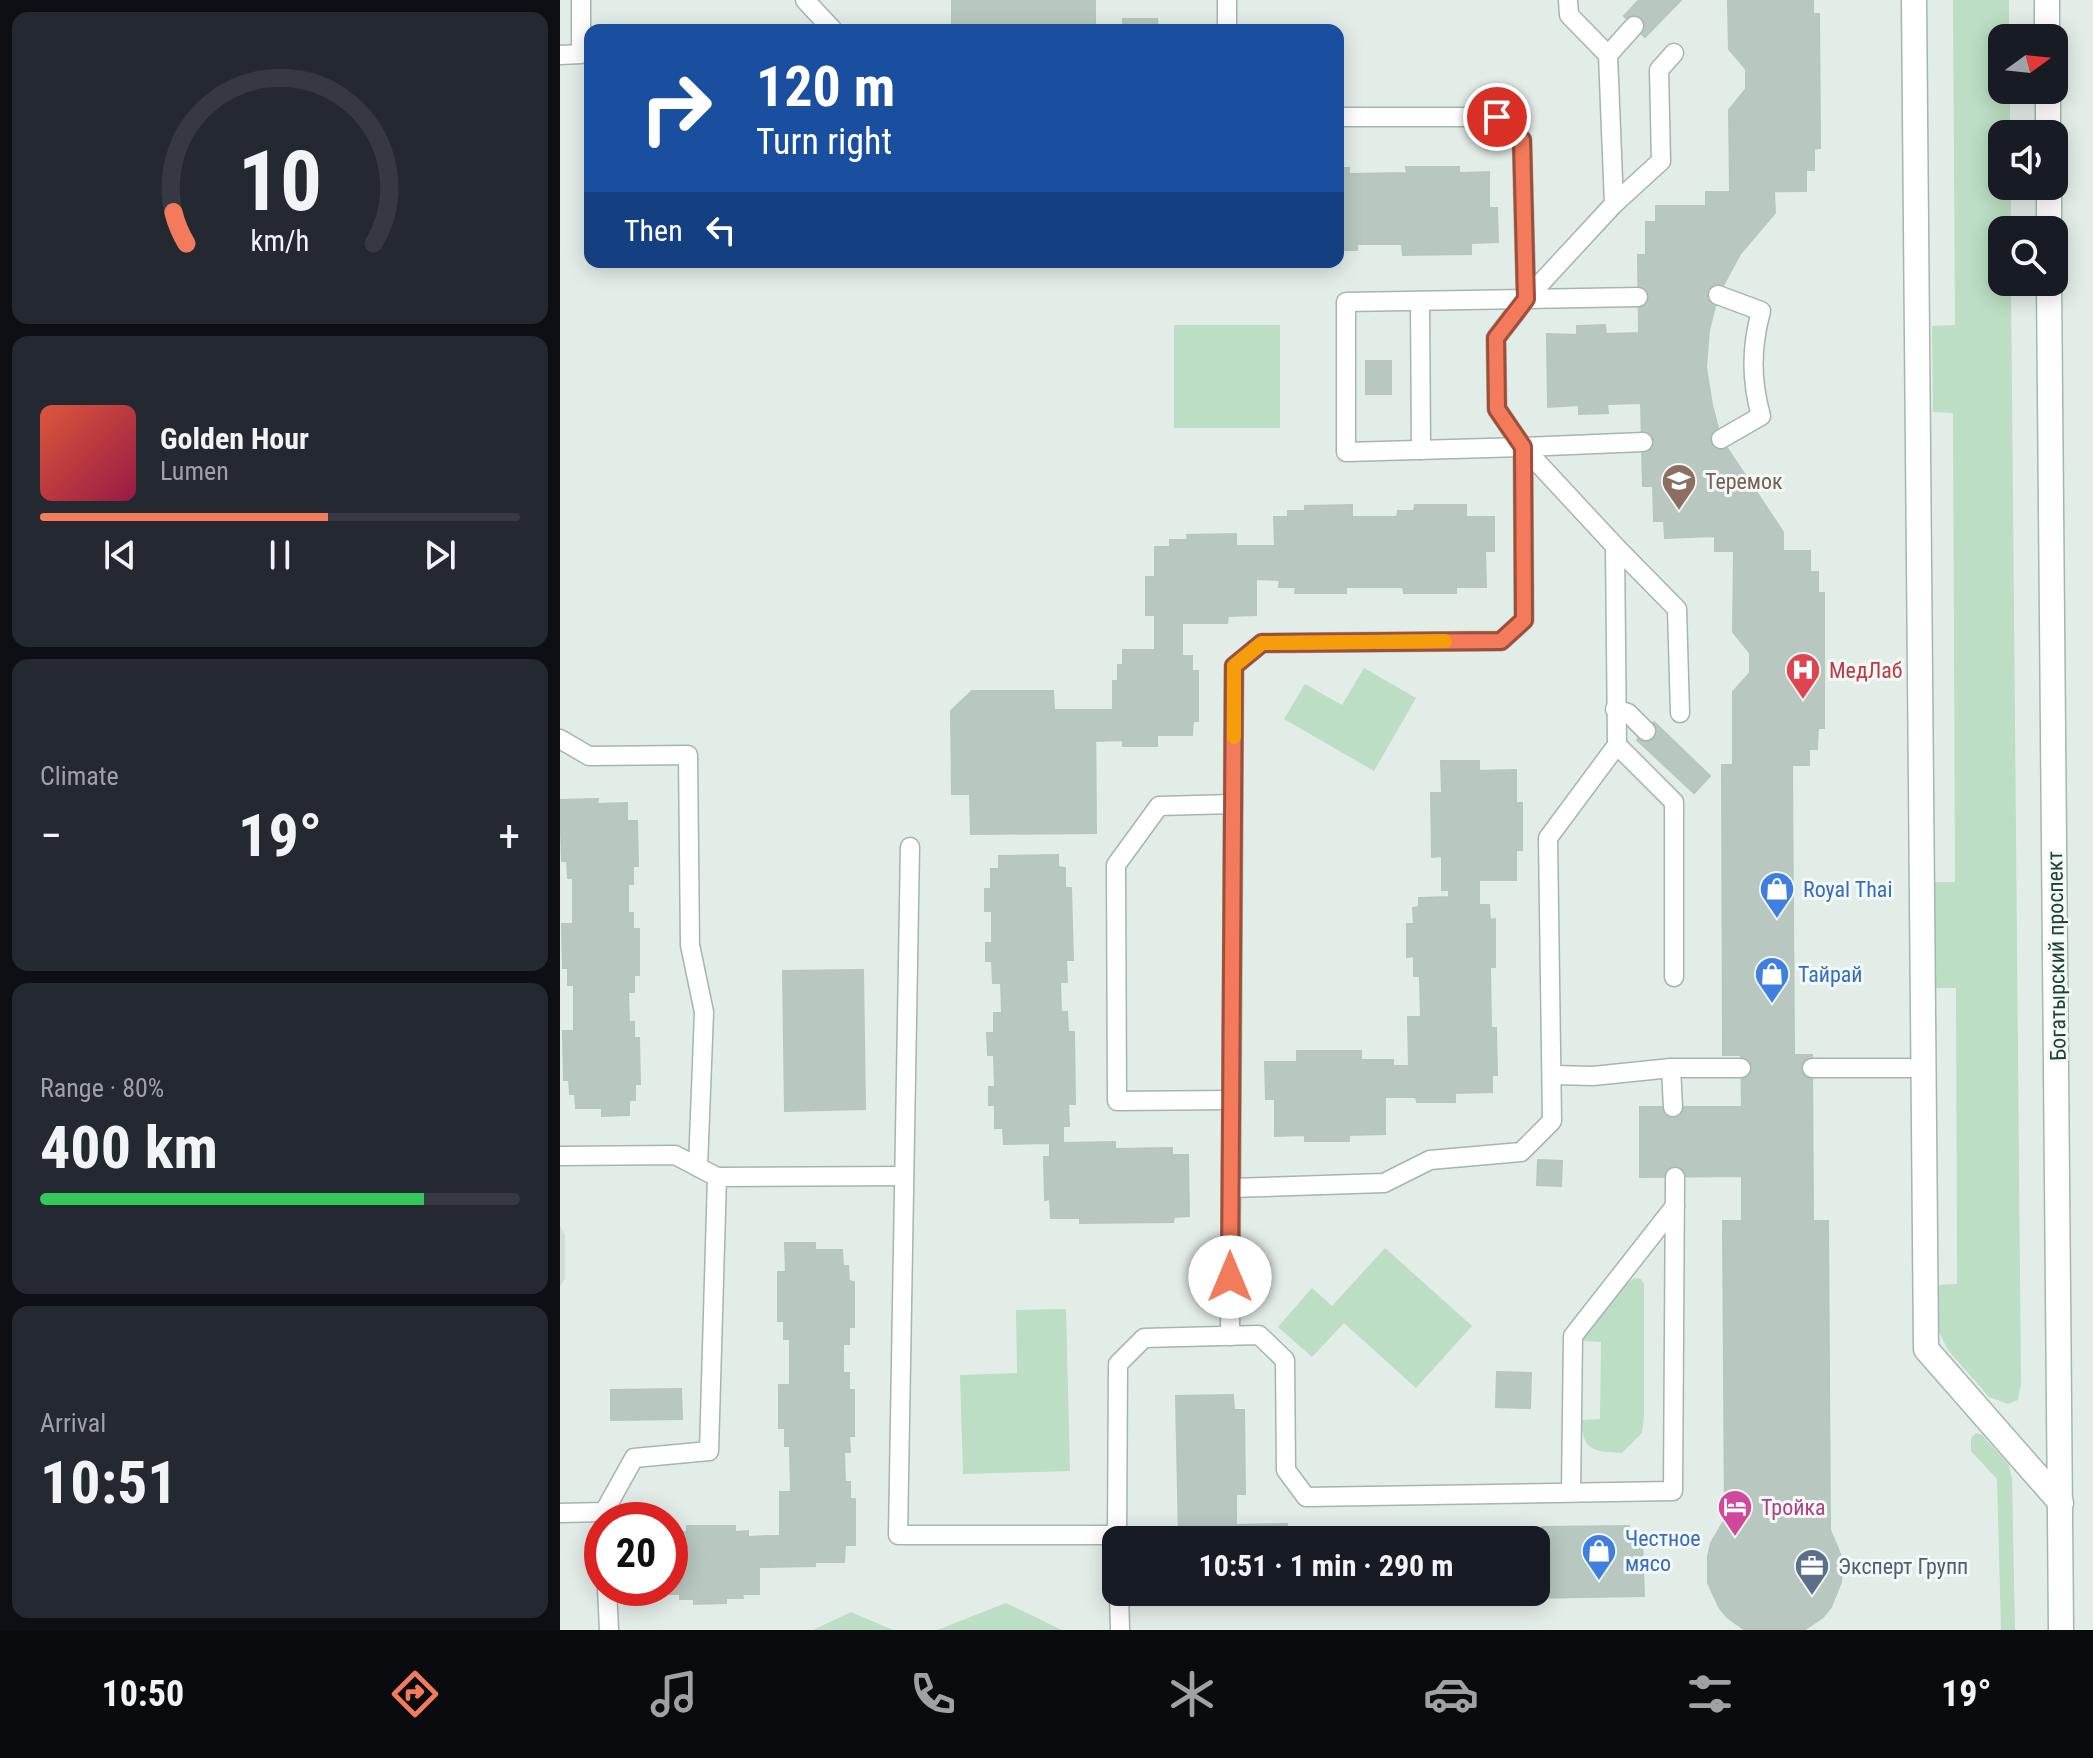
<!DOCTYPE html>
<html lang="en">
<head>
<meta charset="utf-8">
<style>
	:root { --surface:#171b24; --page:#242831; --text:#f1f3f6; --muted:#9ea1a6; --line:#363941; --accent:#f37a5a }
	body { margin:0; font-family:"Roboto Condensed",sans-serif; background:var(--page); color:var(--text); height:100vh; display:flex; flex-direction:column; font-size:30px; white-space:nowrap }
	* { box-sizing:border-box; margin:0 }
	p { font-size:26px; color:var(--muted) }
	.icon { flex:none; width:44px; height:44px; fill:none; stroke:currentColor; stroke-width:2; stroke-linecap:round; stroke-linejoin:round }
	.map { position:relative; flex:1; overflow:hidden }
	.drawer { display:flex; flex-direction:column; gap:12px; padding:12px; background:#0d0f14; width:560px }
	.drawer>* { flex:none }
	.hud { position:absolute; left:24px; top:24px; width:760px; height:244px; border-radius:16px; box-shadow:0 4px 20px #0003; background:#1a4fa0; color:#fff; overflow:hidden }
	.needle { width:52px; rotate:75deg }
	.controls { position:absolute; left:1428px; top:24px; display:grid; gap:16px }
	.controls a { display:grid; place-items:center; width:80px; height:80px; border-radius:16px; background:var(--surface); box-shadow:0 4px 20px #0003; font-size:40px }
	.speed { position:absolute; left:24px; top:1502px; display:flex; gap:16px; font-size:40px; font-weight:700; text-align:center }
	.speed>* { display:grid; place-content:center; width:104px; height:104px; border-radius:50%; background:var(--surface); box-shadow:0 4px 20px #0003; line-height:1 }
	.speed .limit { border:12px solid #d22; background:#fff; color:#111 }
	.pin { position:absolute; display:grid; place-items:center; width:68px; height:68px; color:#fff; margin:-34px; border:4px solid #fff; border-radius:50%; box-shadow:0 2px 8px #0007 }
	.me { position:absolute; width:88px; margin:-44px; rotate:0deg; stroke-linejoin:round; filter:drop-shadow(0 0 6px #0008) }
	.turn { display:flex; align-items:center; gap:28px; height:168px; padding:0 40px; font-size:36px }
	.turn .icon { width:104px; height:104px; stroke-width:2.5 }
	.turn b { display:block; font-size:56px; line-height:68px }
	.then { display:flex; align-items:center; height:76px; padding:0 40px; background:#0003; gap:16px; font-size:30px }
	.big { font-size:60px; font-weight:700; line-height:1.1 }
	.drawer .widget { flex:1; display:flex; flex-direction:column; justify-content:center; gap:12px; min-width:0; padding:0 28px; border-radius:16px; background:var(--page) }
	.drawer .dial { align-items:center; gap:0 }
	.dial svg { height:208px; overflow:visible; fill:none; stroke:var(--line); stroke-width:7; stroke-linecap:round; text-anchor:middle }
	.dial text { fill:var(--text); stroke:none }
	.song { display:flex; align-items:center; gap:24px }
	.cover { width:96px; height:96px; border-radius:12px; background:linear-gradient(135deg,hsl(10 70% 55%),hsl(340 70% 35%)) }
	.played { height:8px; border-radius:4px; background:linear-gradient(90deg,var(--accent) 60%,var(--line) 60%) }
	.keys { display:flex; justify-content:space-around; direction:ltr }
	.heat { display:flex; justify-content:space-between; align-items:center; font-size:44px; direction:ltr }
	.charge { height:12px; border-radius:6px; background:linear-gradient(90deg,#34c759 80%,var(--line) 0) }
	.trip { position:absolute; left:542px; top:1526px; width:448px; height:80px; border-radius:16px; background:var(--surface); box-shadow:0 4px 20px #0003; font-weight:700; line-height:80px; text-align:center }
	.menu { display:flex; height:128px; justify-content:space-around; align-items:center; background:#090b0e; color:var(--muted) }
	.menu .icon { width:56px; height:56px }
	.menu .on { color:var(--accent) }
	.menu b { font-size:36px; color:var(--text) }
	main { display:flex; flex:1; min-height:0 }
	.map>svg:first-child { display:block }
	.built { fill:#d1ddd7 }
	.green { fill:#bbdec4 }
	.building { fill:#b8c8c1; stroke:#b5c7bf; stroke-width:2 }
	.lines { fill:none; stroke-linecap:round; stroke-linejoin:round }
	.service-casing { stroke:#a5b5af; stroke-width:21 }
	.minor-casing { stroke:#a5b5af; stroke-width:27 }
	.secondary-casing { stroke:#a1b9af; stroke-width:27 }
	.service { stroke:#fff; stroke-width:18 }
	.minor { stroke:#fff; stroke-width:24 }
	.secondary { stroke:#fff; stroke-width:24 }
	.route-casing { stroke:#9e4f3a; stroke-width:20 }
	.route { stroke:#f37a5a; stroke-width:14 }
	.slow { stroke:#f59e0b; stroke-width:14 }
	.labels { text-anchor:middle; stroke-width:6; stroke-linejoin:round; paint-order:stroke }
	.education-label { font-size:22px; fill:#785e54; stroke:#f3f9f6; text-anchor:start }
	.health-label { font-size:22px; fill:#be3a42; stroke:#f3f9f6; text-anchor:start }
	.shop-label { font-size:22px; fill:#366cbe; stroke:#f3f9f6; text-anchor:start }
	.street-label { font-size:22px; fill:#223e36; stroke:#f3f9f6 }
	.hotel-label { font-size:22px; fill:#b23c85; stroke:#f3f9f6; text-anchor:start }
	.service-label { font-size:22px; fill:#4e5e75; stroke:#f3f9f6; text-anchor:start }
</style>
</head>
<body>
<main>
<section class="drawer">
<div class="widget dial"><svg viewBox="0 0 100 80">
<path d="M14 69A42 42 0 1 1 86 69"/>
<path d="M14 69A42 42 0 0 1 9 57" stroke="#f37a5a"/>
<text x="50" y="56" font-size="32" font-weight="700">10</text>
<text x="50" y="72" font-size="11">km/h</text>
</svg></div>
<div class="widget">
<div class="song"><i class="cover"></i><div><b>Golden Hour</b><p>Lumen</p></div></div>
<div class="played"></div>
<div class="keys"><svg class="icon" aria-label="previous" viewBox="0 0 24 24"><path d="M18 5L8 12l10 7zM5 5v14"/></svg><svg class="icon" aria-label="pause" viewBox="0 0 24 24"><path d="M8 5v14M16 5v14"/></svg><svg class="icon" aria-label="next" viewBox="0 0 24 24"><path d="M6 5l10 7-10 7zM19 5v14"/></svg></div>
</div>
<div class="widget"><p>Climate</p>
<div class="heat"><a>−</a><b class="big">19°</b><a>+</a></div>
</div>
<div class="widget"><p>Range · 80%</p><b class="big">400 km</b><div class="charge"></div></div>
<div class="widget"><p>Arrival</p><b class="big">10:51</b></div>
</section>
<div class="map">
<svg width="1533" height="1630" viewBox="0 0 1533 1630">
	<rect width="100%" height="100%" fill="#e3ede8"/>
	<!-- built -->
	<polygon class="built" points="0,1226 5,1235 5,1279 0,1286"/>
	<!-- green -->
	<g class="green">
		<polygon points="1393,0 1449,0 1449,38 1442,38 1442,90 1450,90 1450,134 1442,134 1442,186 1451,186 1451,230 1442,230 1442,282 1451,282 1461,1384 1458,1400 1448,1404 1429,1397 1388,1350 1378,1330 1377,1285 1397,1284 1396,988 1376,988 1373,882 1395,882 1393,413 1373,412 1372,326 1395,325"/>
		<rect x="614" y="325" width="106" height="103"/>
		<polygon points="804,668 856,698 814,771 724,719 745,684 782,705"/>
		<polygon points="825,1248 912,1326 856,1388 784,1323 752,1357 718,1327 752,1288 772,1306"/>
		<path d="M 1075,1278 L 1081,1279 L 1084,1284 L 1084,1416 L 1082,1433 L 1062,1453 C 1034,1451 1022,1452 1022,1420 L 1040,1419 L 1041,1342 L 1023,1341 L 1029,1329 L 1067,1283 Z"/>
		<polygon points="506,1309 510,1471 403,1474 400,1375 457,1373 456,1310"/>
		<polygon points="1416,1433 1422,1435 1449,1465 1452,1479 1455,1630 1441,1630 1437,1479 1411,1451 1411,1438"/>
		<polygon points="446,1603 502,1630 377,1630"/>
		<polygon points="291,1612 333,1630 253,1630"/>
	</g>
	<!-- building -->
	<g class="building">
		<rect x="392" y="0" width="143" height="30"/>
		<polygon points="1079,0 1121,0 1085,37 1064,16"/>
		<polygon points="1168,0 1253,0 1253,14 1259,14 1260,148 1254,149 1254,170 1246,170 1246,191 1170,192 1169,110 1186,89 1186,69 1169,49"/>
		<polygon points="563,19 597,19 598,29 633,30 535,30 535,25 563,25"/>
		<polygon points="846,167 899,167 899,173 929,172 929,208 937,208 938,242 911,243 911,254 843,255 842,244 797,244 797,250 779,250 778,256 778,168 789,168 789,174 847,173"/>
		<polygon points="1146,192 1214,192 1215,213 1180,254 1158,295 1149,330 1146,367 1152,405 1161,439 1223,532 1223,551 1155,551 1155,536 1105,538 1104,521 1094,521 1093,486 1083,486 1081,403 1047,404 1048,413 1019,414 1019,405 988,407 987,334 1017,335 1017,326 1045,325 1046,334 1079,333 1078,255 1086,255 1086,222 1096,222 1096,206 1146,206"/>
		<rect x="806" y="361" width="25" height="33"/>
		<polygon points="792,505 792,517 837,517 838,511 854,511 855,505 906,505 906,517 934,517 934,551 925,551 926,587 896,587 896,593 844,593 843,587 786,587 786,593 735,593 736,587 719,587 720,580 696,579 696,615 668,616 667,623 622,623 622,656 632,656 632,671 638,671 638,721 633,721 632,735 597,735 597,746 563,746 563,740 535,741 535,710 553,710 553,681 558,681 558,665 563,665 563,650 595,650 595,615 586,615 586,577 595,577 595,547 610,547 610,540 628,540 627,535 676,534 676,546 715,546 714,517 728,517 728,511 745,511 745,506"/>
		<polygon points="1174,551 1250,551 1250,572 1258,572 1258,593 1264,593 1264,728 1258,728 1257,749 1249,749 1249,765 1232,765 1234,1055 1252,1055 1253,1221 1268,1221 1270,1530 1281,1556 1282,1569 1281,1582 1271,1607 1263,1617 1244,1630 1185,1630 1167,1617 1159,1607 1148,1583 1148,1556 1151,1543 1165,1519 1163,1221 1182,1221 1182,1176 1080,1177 1080,1107 1182,1107 1181,1055 1163,1055 1162,765 1173,765 1173,692 1190,673 1190,653 1173,632"/>
		<polygon points="412,691 493,691 494,710 535,710 536,833 411,834 410,794 392,794 391,711"/>
		<polygon points="1094,722 1150,776 1134,793 1077,740"/>
		<polygon points="881,761 919,761 919,771 956,770 956,803 962,803 962,850 956,850 956,880 919,880 919,905 929,905 930,920 935,919 935,967 930,967 931,1028 936,1028 937,1075 932,1075 932,1092 895,1093 895,1102 857,1102 856,1097 825,1097 825,1134 789,1135 789,1141 745,1141 745,1135 715,1136 715,1099 706,1099 705,1062 737,1062 737,1051 801,1051 801,1060 833,1060 833,1066 849,1066 848,1017 861,1017 860,976 854,976 854,956 847,957 847,924 854,924 853,908 859,907 859,898 889,897 889,890 882,890 882,856 872,857 871,793 882,793"/>
		<polygon points="38,799 37,804 67,803 67,821 77,821 78,866 73,866 73,884 68,884 68,913 73,913 73,929 79,929 79,975 74,975 74,992 68,992 69,1022 74,1022 74,1038 79,1038 80,1084 75,1084 75,1100 69,1100 69,1115 42,1116 42,1108 16,1108 15,1094 10,1094 9,1080 4,1080 3,1031 14,1031 14,985 8,985 8,968 3,968 2,924 13,924 13,878 8,878 7,861 2,861 0,800"/>
		<polygon points="498,855 498,867 505,868 505,888 511,888 513,960 506,960 507,982 500,982 501,1012 507,1012 508,1032 514,1032 515,1104 508,1104 509,1126 503,1126 503,1143 555,1142 555,1149 612,1148 612,1155 628,1155 629,1216 614,1217 613,1222 520,1223 520,1218 491,1218 490,1199 485,1200 484,1157 490,1157 490,1143 444,1144 443,1128 435,1128 435,1105 429,1105 429,1087 435,1087 434,1055 428,1055 427,1033 434,1033 434,1013 442,1013 441,983 433,983 432,961 426,961 426,943 432,943 432,911 425,911 425,889 431,889 431,869 439,869 439,856"/>
		<polygon points="303,970 305,1109 225,1111 223,971"/>
		<polygon points="978,1160 1002,1161 1001,1186 977,1185"/>
		<polygon points="225,1243 255,1243 255,1250 282,1250 283,1266 288,1266 289,1281 294,1282 294,1327 289,1327 289,1344 283,1344 283,1373 289,1373 289,1390 294,1390 294,1436 289,1436 290,1452 284,1452 285,1482 290,1482 290,1499 295,1499 295,1545 285,1545 284,1562 255,1562 255,1566 208,1567 208,1536 220,1536 220,1492 231,1492 230,1446 225,1446 225,1428 219,1428 219,1385 230,1385 230,1339 224,1339 224,1321 218,1321 218,1272 226,1272"/>
		<polygon points="937,1372 971,1373 970,1408 936,1407"/>
		<polygon points="121,1389 122,1419 51,1420 51,1390"/>
		<polygon points="673,1395 674,1410 684,1410 685,1494 676,1494 676,1525 727,1524 727,1533 741,1532 741,1540 619,1540 616,1396"/>
		<polygon points="127,1526 175,1526 175,1532 188,1531 188,1537 208,1536 208,1567 199,1567 199,1594 182,1594 183,1598 166,1598 166,1603 134,1604 134,1599 120,1599 120,1594 106,1594 106,1588 110,1588 110,1537 113,1537 113,1532 127,1532"/>
		<polygon points="1069,1526 1069,1536 1082,1536 1084,1596 742,1602 742,1595 620,1597 620,1592 976,1592 976,1540 870,1540 870,1529 957,1528 957,1538 983,1538 982,1527"/>
		<polygon points="844,1530 845,1540 757,1540 756,1531"/>
	</g>
	<g class="lines">
		<defs>
			<g id="service">
				<polyline points="245,0 273,30"/>
				<polyline points="667,0 667,30"/>
				<polyline points="0,55 21,54 21,0"/>
				<polyline points="1048,55 1074,26"/>
				<polyline points="778,117 937,117 962,140 966,299"/>
				<polyline points="1054,204 1101,161 1099,70 1114,53"/>
				<path d="M 1158,295 L 1201,311 C 1191,348 1191,380 1201,416 L 1161,439"/>
				<polyline points="1078,297 966,299 936,338 937,409 963,447 1083,442"/>
				<polyline points="860,301 861,450"/>
				<polyline points="1055,546 1117,609 1120,713"/>
				<polyline points="1055,709 1068,713 1086,731"/>
				<polyline points="0,739 29,756 128,755 130,945 144,1012 138,1167"/>
				<polyline points="1057,745 1114,802 1114,977"/>
				<polyline points="350,847 338,1535 557,1535"/>
				<polyline points="1111,1068 1113,1107"/>
				<polyline points="1252,1068 1363,1068"/>
				<polyline points="993,1075 1033,1076 1111,1068 1181,1068"/>
				<polyline points="671,1100 557,1101 556,865 599,806 673,804"/>
				<polyline points="0,1156 115,1155 157,1177 344,1176"/>
				<polyline points="671,1188 824,1183 870,1160 961,1152 992,1121 988,838 1057,745 1055,546 963,447 786,452 786,302 966,299 1054,204 1048,55 1009,15 1008,0"/>
				<polyline points="670,1336 674,666 702,643 941,641 964,620 963,447"/>
				<polyline points="1011,1492 1013,1336 1115,1206"/>
				<polyline points="0,1513 44,1512 74,1458 149,1451 157,1177"/>
				<polyline points="557,1540 558,1364 584,1338 699,1335 725,1360 726,1470 746,1497 1113,1491 1115,1177"/>
				<polyline points="47,1588 49,1630"/>
				<polyline points="559,1592 560,1630"/>
			</g>
			<polyline id="minor" points="1354,0 1366,1349 1501,1503"/>
			<g id="secondary">
				<polyline points="1487,0 1487,38"/>
				<polyline points="1488,90 1488,134"/>
				<polyline points="1489,186 1489,230"/>
				<polyline points="1489,282 1501,1630"/>
			</g>
		</defs>
		<!-- service casing -->
		<use href="#service" class="service-casing"/>
		<!-- minor casing -->
		<use href="#minor" class="minor-casing"/>
		<!-- secondary casing -->
		<use href="#secondary" class="secondary-casing"/>
		<!-- service -->
		<use href="#service" class="service"/>
		<!-- minor -->
		<use href="#minor" class="minor"/>
		<!-- secondary -->
		<use href="#secondary" class="secondary"/>
	</g>
	<g class="lines">
		<defs>
			<polyline id="route" points="670,1277 674,666 702,643 941,641 964,620 963,447 937,409 936,338 966,299 962,140 937,117"/>
		</defs>
		<!-- route casing -->
		<use href="#route" class="route-casing"/>
		<!-- route -->
		<use href="#route" class="route"/>
		<!-- slow -->
		<polyline class="slow" points="674,737 674,666 702,643 885,641"/>
	</g>
	<!-- icons -->
	<defs>
		<symbol id="school-pin" viewBox="-11 -11 22 30"><path d="M0 17L-7.5 6A9.5 9.5 0 1 1 7.5 6Z" fill="#8d6e63" stroke="#f3f9f6"/><path d="M0-5L7-2L0 1L-7-2ZM-4 1L0 2.5L4 1V4Q0 6-4 4Z" fill="#fff"/></symbol>
		<symbol id="hospital-pin" viewBox="-11 -11 22 30"><path d="M0 17L-7.5 6A9.5 9.5 0 1 1 7.5 6Z" fill="#e0444e" stroke="#f3f9f6"/><path d="M-5-5h3v3.5h4V-5h3V5h-3V1.5h-4V5h-3Z" fill="#fff"/></symbol>
		<symbol id="shop-pin" viewBox="-11 -11 22 30"><path d="M0 17L-7.5 6A9.5 9.5 0 1 1 7.5 6Z" fill="#3f7fe0" stroke="#f3f9f6"/><path d="M-5-2.5h2.3a2.7 3.5 0 0 1 5.4 0H5L5.5 6h-11ZM-1.5-2.5h3a1.5 2.3 0 0 0-3 0Z" fill="#fff"/></symbol>
		<symbol id="hotel-pin" viewBox="-11 -11 22 30"><path d="M0 17L-7.5 6A9.5 9.5 0 1 1 7.5 6Z" fill="#d1479c" stroke="#f3f9f6"/><path d="M-6-4.5h1.5V1H6V5H4.5V3h-9V5H-6ZM-4 0a1.8 1.8 0 1 1 3.6 0ZM.5 0V-2.5h3Q6-2.5 6 0Z" fill="#fff"/></symbol>
		<symbol id="office-pin" viewBox="-11 -11 22 30"><path d="M0 17L-7.5 6A9.5 9.5 0 1 1 7.5 6Z" fill="#5c6f8a" stroke="#f3f9f6"/><path d="M-6-3h4V-5.5h4V-3h4V5H-6ZM-1-4.5V-3h2v-1.5ZM-6 0V1H6V0Z" fill="#fff"/></symbol>
	</defs>
	<g fill-rule="evenodd">
		<use href="#school-pin" x="1099" y="461" width="40" height="54"/>
		<use href="#hospital-pin" x="1223" y="650" width="40" height="54"/>
		<use href="#shop-pin" x="1197" y="869" width="40" height="54"/>
		<use href="#shop-pin" x="1192" y="954" width="40" height="54"/>
		<use href="#hotel-pin" x="1155" y="1487" width="40" height="54"/>
		<use href="#shop-pin" x="1019" y="1531" width="40" height="54"/>
		<use href="#office-pin" x="1232" y="1546" width="40" height="54"/>
	</g>
	<g class="labels">
		<!-- education labels -->
		<g class="education-label">
			<text x="1145" y="489">Теремок</text>
		</g>
		<!-- health labels -->
		<g class="health-label">
			<text x="1269" y="678">МедЛаб</text>
		</g>
		<!-- shop labels -->
		<g class="shop-label">
			<text x="1243" y="897">Royal Thai</text>
			<text x="1238" y="982">Тайрай</text>
			<text x="1065" y="1546">Честное<tspan x="1065" dy="25">мясо</tspan></text>
		</g>
		<!-- street labels -->
		<g class="street-label">
			<text transform="translate(1496 956) rotate(-91)" y="8">Богатырский проспект</text>
		</g>
		<!-- hotel labels -->
		<g class="hotel-label">
			<text x="1201" y="1515">Тройка</text>
		</g>
		<!-- service labels -->
		<g class="service-label">
			<text x="1278" y="1574">Эксперт Групп</text>
		</g>
	</g>
</svg>
<div class="controls">
<a><svg class="needle" viewBox="-14 -14 28 28"><path d="M0-13l5 13h-10z" fill="#e53935"/><path d="M0 13l5-13h-10z" fill="#9ea1a6"/></svg></a>
<a><svg class="icon" aria-label="sound" viewBox="0 0 24 24"><path d="M4 9h4l5-4v14l-5-4H4zM17 9q2 3 0 6"/></svg></a>
<a><svg class="icon" aria-label="search" viewBox="0 0 24 24"><circle cx="10" cy="10" r="6"/><path d="M15 15l6 6"/></svg></a>
</div>
<div class="speed"><div class="limit">20</div></div>
<div class="pin" style="left:937px;top:117px;background:#d93025"><svg class="icon" aria-label="arrive" viewBox="0 0 24 24"><path d="M6 21V4h12l-3 4 3 4H6"/></svg></div>
<svg class="me" style="left:670px;top:1277px" viewBox="-20 -20 40 40"><circle r="19" fill="#fff"/><path d="M0-13L10 11 0 6-10 11z" fill="#f37a5a"/></svg>
<div class="trip">10:51 · 1 min · 290 m</div>
<div class="hud">
<div class="turn"><svg class="icon" aria-label="right" viewBox="0 0 24 24"><path d="M7 20v-9h11M14 6l5 5-5 5"/></svg><div><b>120 m</b>Turn right</div></div>
<div class="then">Then<svg class="icon" aria-label="left" viewBox="0 0 24 24"><path d="M17 20v-9H6M10 6l-5 5 5 5"/></svg></div>
</div>
</div>
</main>
<nav class="menu">
<b>10:50</b>
<svg class="icon on" aria-label="directions" viewBox="0 0 24 24"><path d="M12 3l9 9-9 9-9-9zM9 14v-3h6M13 9l2 2-2 2"/></svg>
<svg class="icon" aria-label="music" viewBox="0 0 24 24"><path d="M9 18V5l10-2v13"/><circle cx="6" cy="18" r="3"/><circle cx="16" cy="16" r="3"/></svg>
<svg class="icon" aria-label="phone" viewBox="0 0 24 24"><path d="M5 4h4l2 5-3 2q2 4 5 5l2-3 5 2v4C11 20 4 13 5 4z"/></svg>
<svg class="icon" aria-label="climate" viewBox="0 0 24 24"><path d="M12 3v18M4 7l16 10M4 17L20 7"/></svg>
<svg class="icon" aria-label="car" viewBox="0 0 24 24"><path d="M5 17H2v-5l4-1 3-4h7l3 4 3 1v5h-3M9 17h6M6 11h13"/><circle cx="7" cy="17" r="2"/><circle cx="17" cy="17" r="2"/></svg>
<svg class="icon" aria-label="filters" viewBox="0 0 24 24"><path d="M4 7h16M4 17h16"/><circle cx="9" cy="7" r="2"/><circle cx="15" cy="17" r="2"/></svg>
<b>19°</b>
</nav>
</body>
</html>
